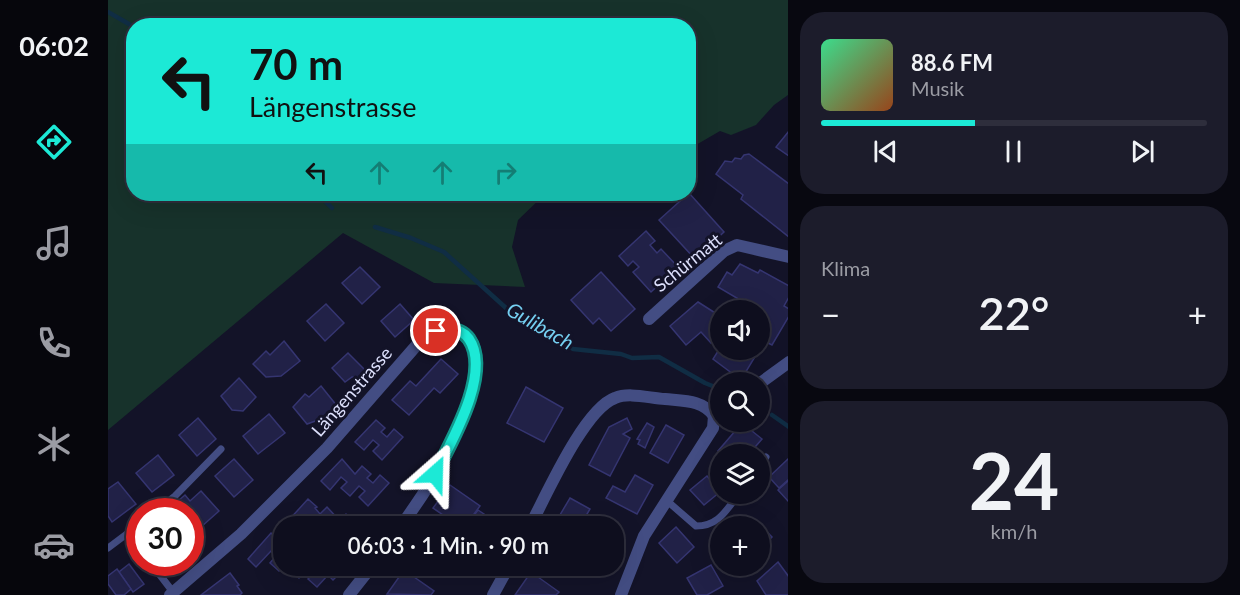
<!DOCTYPE html>
<html lang="de">
<head>
<meta charset="utf-8">
<style>
	:root { --surface:#0e0e1e; --page:#1c1c2b; --text:#f1f3f6; --muted:#9b9ca4; --line:#2e2e3c; --accent:#1ce9d6 }
	body { margin:0; font-family:Lato,sans-serif; background:var(--page); color:var(--text); height:100vh; display:flex; flex-direction:column; font-size:22px; white-space:nowrap }
	* { box-sizing:border-box; margin:0 }
	p { font-size:20px; color:var(--muted) }
	.icon { flex:none; width:33px; height:33px; fill:none; stroke:currentColor; stroke-width:2; stroke-linecap:round; stroke-linejoin:round }
	.map { position:relative; flex:1; overflow:hidden }
	.panel { display:flex; flex-direction:column; gap:12px; padding:12px; background:#080810; width:452px }
	.panel>* { flex:none }
	.banner { position:absolute; left:18px; top:18px; width:570px; height:183px; border-radius:24px; box-shadow:0 6px 24px #0002,0 0 0 2px var(--line); background:#1ce9d6; color:#111; overflow:hidden }
	.controls { position:absolute; left:602px; top:300px; display:grid; gap:12px }
	.controls a { display:grid; place-items:center; width:60px; height:60px; border-radius:50%; background:var(--surface); box-shadow:0 6px 24px #0002,0 0 0 2px var(--line); font-size:30px }
	.speed { position:absolute; left:18px; top:498px; display:flex; gap:12px; font-size:30px; font-weight:700; text-align:center }
	.speed>* { display:grid; place-content:center; width:78px; height:78px; border-radius:50%; background:var(--surface); box-shadow:0 6px 24px #0002,0 0 0 2px var(--line); line-height:1 }
	.speed .limit { border:9px solid #d22; background:#fff; color:#111 }
	.pin { position:absolute; display:grid; place-items:center; width:51px; height:51px; color:#fff; margin:-26px; border:3px solid #fff; border-radius:50%; box-shadow:0 2px 6px #0007 }
	.me { position:absolute; width:66px; margin:-33px; rotate:25deg; stroke-linejoin:round; filter:drop-shadow(0 0 4px #0008) }
	.turn { display:flex; align-items:center; gap:21px; height:126px; padding:0 24px; font-size:27px }
	.turn .icon { width:78px; height:78px; stroke-width:2.5 }
	.turn b { display:block; font-size:42px; line-height:51px }
	.lanes { display:flex; align-items:center; height:57px; padding:0 24px; background:#0003; justify-content:center; gap:30px; direction:ltr }
	.lanes .off { opacity:.35 }
	.big { font-size:45px; font-weight:600; line-height:1.1 }
	.panel .card { flex:1; display:flex; flex-direction:column; justify-content:center; gap:9px; min-width:0; padding:0 21px; border-radius:24px; background:var(--page) }
	.panel .dial { align-items:center; gap:0 }
	.dial b { font-size:78px; line-height:1 }
	.song { display:flex; align-items:center; gap:18px }
	.cover { width:72px; height:72px; border-radius:9px; background:linear-gradient(135deg,hsl(150 70% 55%),hsl(20 70% 35%)) }
	.played { height:6px; border-radius:3px; background:linear-gradient(90deg,var(--accent) 40%,var(--line) 40%) }
	.keys { display:flex; justify-content:space-around; direction:ltr }
	.heat { display:flex; justify-content:space-between; align-items:center; font-size:33px; direction:ltr }
	.trip { position:absolute; left:165px; top:516px; width:351px; height:60px; border-radius:24px; background:var(--surface); box-shadow:0 6px 24px #0002,0 0 0 2px var(--line); font-weight:600; line-height:60px; text-align:center }
	main { display:flex; flex:1; min-height:0 }
	.menu { display:flex; flex-direction:column; width:108px; justify-content:space-around; align-items:center; background:#06060c; color:var(--muted) }
	.menu .icon { width:42px; height:42px }
	.menu .selected { color:var(--accent) }
	.menu b { font-size:27px; color:var(--text) }
	.map>svg:first-child { display:block }
	.green { fill:#17322b }
	.lines { fill:none; stroke-linecap:round; stroke-linejoin:round }
	.stream { stroke:#102d44; stroke-width:4.5 }
	.building { fill:#212147; stroke:#353571; stroke-width:1.5 }
	.service { stroke:#434d83; stroke-width:7 }
	.minor { stroke:#434d83; stroke-width:12 }
	.route-casing { stroke:#12978b; stroke-width:15 }
	.route { stroke:#1ce9d6; stroke-width:10 }
	.labels { text-anchor:middle; stroke-width:6; stroke-linejoin:round; paint-order:stroke }
	.street-label { font-size:18px; fill:#dde0fc; stroke:#131328 }
	.water-label { font-size:20px; font-style:italic; fill:#75d0f2; stroke:#131328 }
</style>
</head>
<body>
<main>
<nav class="menu">
<b>06:02</b>
<svg class="icon selected" aria-label="directions" viewBox="0 0 24 24"><path d="M12 3l9 9-9 9-9-9zM9 14v-3h6M13 9l2 2-2 2"/></svg>
<svg class="icon" aria-label="music" viewBox="0 0 24 24"><path d="M9 18V5l10-2v13"/><circle cx="6" cy="18" r="3"/><circle cx="16" cy="16" r="3"/></svg>
<svg class="icon" aria-label="phone" viewBox="0 0 24 24"><path d="M5 4h4l2 5-3 2q2 4 5 5l2-3 5 2v4C11 20 4 13 5 4z"/></svg>
<svg class="icon" aria-label="climate" viewBox="0 0 24 24"><path d="M12 3v18M4 7l16 10M4 17L20 7"/></svg>
<svg class="icon" aria-label="car" viewBox="0 0 24 24"><path d="M5 17H2v-5l4-1 3-4h7l3 4 3 1v5h-3M9 17h6M6 11h13"/><circle cx="7" cy="17" r="2"/><circle cx="17" cy="17" r="2"/></svg>
</nav>
<div class="map">
<svg width="681" height="595" viewBox="0 0 681 595">
	<rect width="100%" height="100%" fill="#131328"/>
	<!-- green -->
	<polygon class="green" points="0,0 680,0 680,95 666,105 648,125 623,135 612,131 581,149 580,26 26,26 26,194 437,194 410,220 404,247 417,287 326,283 235,233 0,430"/>
	<g class="lines">
		<!-- stream -->
		<g class="stream">
			<polyline points="0,12 26,27"/>
			<polyline points="210,194 224,208"/>
			<polyline points="267,227 303,238 336,252 398,308 441,332 465,349 513,354 524,358 551,357 597,383 612,389"/>
			<polyline points="664,415 681,427"/>
		</g>
	</g>
	<!-- building -->
	<g class="building">
		<polygon points="681,131 681,156 668,147"/>
		<polygon points="641,154 681,184 681,237 633,199 635,195 608,174 617,161 624,162 627,158 633,159 636,155"/>
		<polygon points="581,193 616,232 587,259 551,220"/>
		<polygon points="538,231 547,241 542,245 549,253 553,249 570,267 543,292 525,272 531,267 525,261 520,266 511,256"/>
		<polygon points="632,264 650,273 652,270 681,286 681,297 676,306 681,309 681,316 664,345 656,341 651,349 651,310 635,310 639,304 610,287 619,272 624,275"/>
		<polygon points="252,267 272,287 254,304 234,283"/>
		<polygon points="493,272 527,309 503,331 491,318 485,324 463,300"/>
		<polygon points="590,302 612,316 612,329 603,343 593,332 578,345 562,326"/>
		<polygon points="218,304 236,323 217,341 199,321"/>
		<polygon points="292,304 306,320 287,337 273,321"/>
		<polygon points="176,341 192,361 173,376 158,377 145,364 158,351 162,355"/>
		<polygon points="612,348 612,350 651,350 633,380 605,359"/>
		<polygon points="240,353 256,369 255,377 244,377 237,382 224,368"/>
		<polygon points="333,359 350,374 332,393 326,388 301,415 284,400 302,381 308,386"/>
		<polygon points="131,378 148,397 135,411 124,410 113,396"/>
		<polygon points="213,386 229,406 213,419 199,424 185,407 197,394 201,397"/>
		<polygon points="418,387 455,408 436,442 399,423"/>
		<polygon points="161,414 177,433 150,454 135,436"/>
		<polygon points="90,418 108,439 89,456 71,435"/>
		<polygon points="519,418 524,429 515,434 522,438 502,476 481,465 501,427"/>
		<polygon points="268,420 277,428 273,432 279,437 286,429 295,437 274,460 265,451 271,445 265,440 256,450 247,442"/>
		<polygon points="539,423 546,427 537,448 530,444 532,440 529,439"/>
		<polygon points="634,423 654,439 641,454 614,454 610,451"/>
		<polygon points="558,425 576,435 560,463 542,453"/>
		<polygon points="50,455 66,475 44,492 28,473"/>
		<polygon points="681,458 681,479 671,488 661,477"/>
		<polygon points="126,459 145,480 126,497 107,476"/>
		<polygon points="234,459 247,474 254,466 263,474 259,478 265,483 272,475 281,483 260,506 251,497 257,491 251,486 242,496 233,488 239,482 233,477 222,490 213,481"/>
		<polygon points="527,475 545,485 529,514 498,498 505,486 517,492"/>
		<polygon points="599,476 612,492 596,505 582,490"/>
		<polygon points="681,480 681,500 680,501 670,490"/>
		<polygon points="10,482 28,504 4,522 0,516 0,489"/>
		<polygon points="342,485 372,506 357,526 351,526 325,508"/>
		<polygon points="93,491 111,511 93,527 82,515 82,512 79,512 70,501 77,495 82,501"/>
		<polygon points="462,498 482,509 476,519 488,526 449,526 446,525"/>
		<polygon points="200,499 209,507 207,508 212,514 219,507 232,521 238,514 246,522 243,526 202,526 205,523 199,517 191,526 186,526 180,521"/>
		<polygon points="370,510 394,526 358,526"/>
		<polygon points="568,527 586,547 569,563 551,543"/>
		<polygon points="654,527 664,537 651,550 651,529"/>
		<polygon points="163,533 176,547 176,566 171,571 162,563 168,556 163,551 148,567 140,559"/>
		<polygon points="670,562 681,577 681,595 658,595 649,581"/>
		<polygon points="21,564 36,584 25,592 11,572"/>
		<polygon points="603,565 615,586 599,595 589,595 579,578"/>
		<polygon points="186,566 229,566 227,567 233,572 225,580 220,575 209,587 200,579 206,573 200,568 191,578 182,570"/>
		<polygon points="9,569 23,589 16,595 8,595 0,584 0,576"/>
		<polygon points="296,570 326,591 323,595 279,594"/>
		<polygon points="423,572 451,592 448,595 407,595"/>
		<polygon points="122,573 131,585 129,586 134,593 132,595 93,595"/>
	</g>
	<g class="lines">
		<!-- service -->
		<g class="service">
			<polyline points="651,467 658,457"/>
			<path d="M 558,500 L 588,526 C 611,526 618,510 631,494"/>
			<polyline points="47,512 67,496 113,449"/>
			<polyline points="20,533 32,524"/>
			<polyline points="0,548 20,533 32,549"/>
			<polyline points="42,562 65,592"/>
		</g>
		<!-- minor -->
		<g class="minor">
			<polyline points="541,319 616,251 629,245 681,257"/>
			<polyline points="651,384 681,362"/>
			<path d="M 422,526 C 438,496 476,409 507,398 C 521,392 541,398 557,399 C 576,401 595,400 606,416"/>
			<path d="M 62,595 L 133,534 L 219,448 L 314,339 C 329,330 340,325 356,334 C 391,354 341,447 328,473 C 318,491 305,509 293,526"/>
			<polyline points="241,595 264,566"/>
			<polyline points="385,595 401,566"/>
			<polyline points="513,595 536,536 605,428 606,416"/>
		</g>
	</g>
	<g class="lines">
		<defs>
			<path id="route" d="M 327,474 C 343,442 384,373 361,339 C 353,328 340,328 328,331"/>
		</defs>
		<!-- route casing -->
		<use href="#route" class="route-casing"/>
		<!-- route -->
		<use href="#route" class="route"/>
	</g>
	<g class="labels">
		<!-- street labels -->
		<g class="street-label">
			<text transform="translate(580 263) rotate(-39)" y="6">Schürmatt</text>
			<text transform="translate(244 392) rotate(-49)" y="6">Längenstrasse</text>
		</g>
		<!-- water labels -->
		<g class="water-label">
			<text transform="translate(432 326) rotate(30)" y="7">Gulibach</text>
		</g>
	</g>
</svg>
<div class="controls">
<a><svg class="icon" aria-label="sound" viewBox="0 0 24 24"><path d="M4 9h4l5-4v14l-5-4H4zM17 9q2 3 0 6"/></svg></a>
<a><svg class="icon" aria-label="search" viewBox="0 0 24 24"><circle cx="10" cy="10" r="6"/><path d="M15 15l6 6"/></svg></a>
<a><svg class="icon" aria-label="layers" viewBox="0 0 24 24"><path d="M12 4l9 5-9 5-9-5zM3 14l9 5 9-5"/></svg></a>
<a>+</a>
</div>
<div class="speed"><div class="limit">30</div></div>
<div class="pin" style="left:328px;top:331px;background:#d93025"><svg class="icon" aria-label="arrive" viewBox="0 0 24 24"><path d="M6 21V4h12l-3 4 3 4H6"/></svg></div>
<svg class="me" style="left:327px;top:474px" viewBox="-20 -20 40 40"><path d="M0-17L14 15 0 8-14 15z" fill="#1ce9d6" stroke="#fff" stroke-width="4"/></svg>
<div class="trip">06:03 · 1 Min. · 90 m</div>
<div class="banner">
<div class="turn"><svg class="icon" aria-label="left" viewBox="0 0 24 24"><path d="M17 20v-9H6M10 6l-5 5 5 5"/></svg><div><b>70 m</b>Längenstrasse</div></div>
<div class="lanes"><svg class="icon" aria-label="left" viewBox="0 0 24 24"><path d="M17 20v-9H6M10 6l-5 5 5 5"/></svg><svg class="icon off" aria-label="ahead" viewBox="0 0 24 24"><path d="M12 20V5M6 11l6-6 6 6"/></svg><svg class="icon off" aria-label="ahead" viewBox="0 0 24 24"><path d="M12 20V5M6 11l6-6 6 6"/></svg><svg class="icon off" aria-label="right" viewBox="0 0 24 24"><path d="M7 20v-9h11M14 6l5 5-5 5"/></svg></div>
</div>
</div>
<section class="panel">
<div class="card">
<div class="song"><i class="cover"></i><div><b>88.6 FM</b><p>Musik</p></div></div>
<div class="played"></div>
<div class="keys"><svg class="icon" aria-label="previous" viewBox="0 0 24 24"><path d="M18 5L8 12l10 7zM5 5v14"/></svg><svg class="icon" aria-label="pause" viewBox="0 0 24 24"><path d="M8 5v14M16 5v14"/></svg><svg class="icon" aria-label="next" viewBox="0 0 24 24"><path d="M6 5l10 7-10 7zM19 5v14"/></svg></div>
</div>
<div class="card"><p>Klima</p>
<div class="heat"><a>−</a><b class="big">22°</b><a>+</a></div>
</div>
<div class="card dial"><b>24</b><p>km/h</p></div>
</section>
</main>
</body>
</html>
